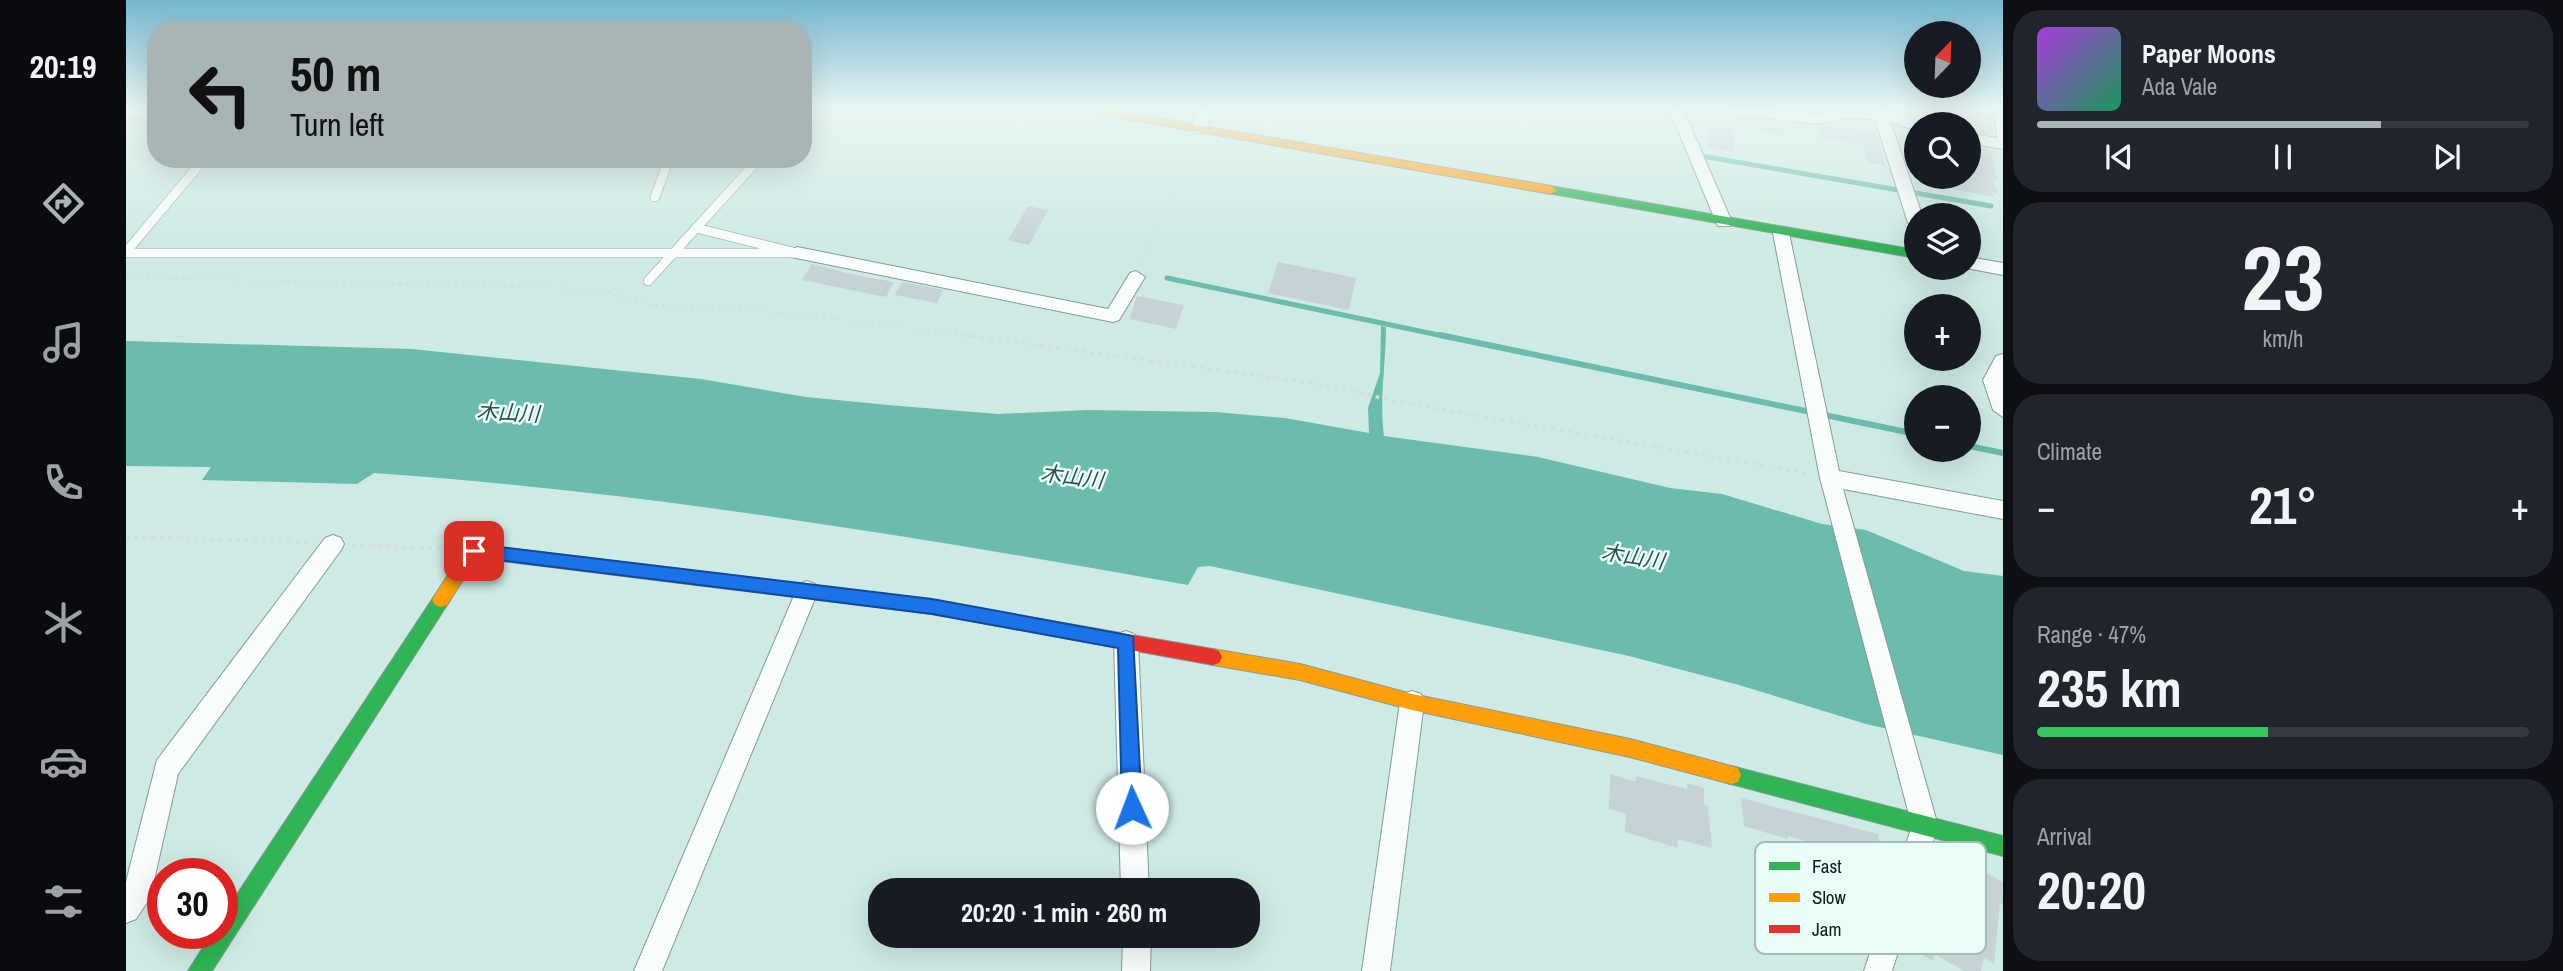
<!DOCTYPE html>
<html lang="en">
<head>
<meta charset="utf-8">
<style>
	:root { --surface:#171b24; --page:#20242c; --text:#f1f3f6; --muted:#9ea1a6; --line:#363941; --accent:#a9b4b4 }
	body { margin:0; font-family:"Archivo Narrow","Noto Sans JP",sans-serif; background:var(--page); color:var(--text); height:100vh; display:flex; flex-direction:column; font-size:26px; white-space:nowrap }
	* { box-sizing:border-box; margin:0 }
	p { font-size:23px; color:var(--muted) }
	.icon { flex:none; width:38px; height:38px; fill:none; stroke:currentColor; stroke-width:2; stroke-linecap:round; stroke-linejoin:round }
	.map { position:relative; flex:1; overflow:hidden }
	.panel { display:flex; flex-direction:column; gap:10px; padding:10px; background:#0d0f14; width:560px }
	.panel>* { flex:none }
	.banner { position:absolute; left:21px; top:21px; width:665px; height:147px; border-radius:28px; box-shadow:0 7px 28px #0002; background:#a9b4b4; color:#111; overflow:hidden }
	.needle { width:46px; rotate:23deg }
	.buttons { position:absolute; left:1778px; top:21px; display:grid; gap:14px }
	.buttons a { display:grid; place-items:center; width:77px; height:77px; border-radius:50%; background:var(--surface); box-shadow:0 7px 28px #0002; font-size:35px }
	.speed { position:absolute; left:21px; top:858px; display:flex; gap:14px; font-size:35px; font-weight:700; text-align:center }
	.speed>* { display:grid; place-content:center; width:91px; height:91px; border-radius:50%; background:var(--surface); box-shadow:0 7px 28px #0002; line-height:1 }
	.speed .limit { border:10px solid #d22; background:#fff; color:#111 }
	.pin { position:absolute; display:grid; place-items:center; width:60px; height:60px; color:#fff; margin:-30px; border-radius:14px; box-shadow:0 4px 10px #0006 }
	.me { position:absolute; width:77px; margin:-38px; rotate:358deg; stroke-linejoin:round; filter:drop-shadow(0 0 5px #0008) }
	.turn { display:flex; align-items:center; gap:24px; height:147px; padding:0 28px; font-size:32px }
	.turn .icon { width:91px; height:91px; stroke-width:2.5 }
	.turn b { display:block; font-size:49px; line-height:60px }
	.big { font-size:52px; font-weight:800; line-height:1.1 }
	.panel .widget { flex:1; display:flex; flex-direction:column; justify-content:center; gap:10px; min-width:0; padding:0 24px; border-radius:28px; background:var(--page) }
	.panel .dial { align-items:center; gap:0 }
	.dial b { font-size:91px; line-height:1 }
	.song { display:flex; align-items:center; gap:21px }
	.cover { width:84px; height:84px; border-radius:10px; background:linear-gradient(135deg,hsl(280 70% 55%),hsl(150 70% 35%)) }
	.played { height:7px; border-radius:4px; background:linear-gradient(90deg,var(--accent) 70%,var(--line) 70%) }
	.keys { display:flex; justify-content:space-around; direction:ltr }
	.heat { display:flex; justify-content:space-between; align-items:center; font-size:38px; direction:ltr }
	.charge { height:10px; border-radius:5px; background:linear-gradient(90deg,#34c759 47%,var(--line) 0) }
	.trip { position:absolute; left:742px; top:878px; width:392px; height:70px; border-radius:28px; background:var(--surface); box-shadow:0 7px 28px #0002; font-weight:800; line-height:70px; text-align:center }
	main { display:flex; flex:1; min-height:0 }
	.tabs { display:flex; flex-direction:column; width:126px; justify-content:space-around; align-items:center; background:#090b0e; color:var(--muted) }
	.tabs .icon { width:49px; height:49px }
	.tabs .on { color:var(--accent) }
	.tabs b { font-size:32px; color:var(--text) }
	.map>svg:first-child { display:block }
	.water { fill:#6bbcac }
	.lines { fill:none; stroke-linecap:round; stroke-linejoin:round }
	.stream-far1 { stroke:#6bbcac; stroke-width:5 }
	.stream { stroke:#6bbcac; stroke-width:6 }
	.building { fill:#c7d2d7 }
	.lane-casing { stroke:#869c97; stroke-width:10 }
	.street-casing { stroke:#869c97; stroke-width:2 }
	.fast-casing { stroke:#869c97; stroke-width:2 }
	.slow-casing { stroke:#869c97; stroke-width:2 }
	.jam-casing { stroke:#869c97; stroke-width:2 }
	.path-far1 { stroke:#d5dedc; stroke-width:2.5; stroke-dasharray:2.5 4.5; stroke-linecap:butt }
	.path { stroke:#d5dedc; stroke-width:3.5; stroke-dasharray:3.5 5; stroke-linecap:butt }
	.lane { stroke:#f8fcfb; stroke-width:9 }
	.street { fill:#f8fcfb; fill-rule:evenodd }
	.fast { fill:#30b455; fill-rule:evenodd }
	.slow { fill:#ff9f0a; fill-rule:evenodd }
	.jam { fill:#e5322d; fill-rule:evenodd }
	.route { fill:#1a73e8; stroke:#114b97; stroke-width:2 }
	.labels { text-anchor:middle; stroke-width:5; stroke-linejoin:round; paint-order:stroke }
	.water-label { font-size:21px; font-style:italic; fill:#315049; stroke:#e8fdf7 }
	.key { fill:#e8fdf7; stroke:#a6bbb6; stroke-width:2 }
	.key-label { font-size:19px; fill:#0c211d }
</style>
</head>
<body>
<main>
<nav class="tabs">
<b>20:19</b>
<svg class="icon on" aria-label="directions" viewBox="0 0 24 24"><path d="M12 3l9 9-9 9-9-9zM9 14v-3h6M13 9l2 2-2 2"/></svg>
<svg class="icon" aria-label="music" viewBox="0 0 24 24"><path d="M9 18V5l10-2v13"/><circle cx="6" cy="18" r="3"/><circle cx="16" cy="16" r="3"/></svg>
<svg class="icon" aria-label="phone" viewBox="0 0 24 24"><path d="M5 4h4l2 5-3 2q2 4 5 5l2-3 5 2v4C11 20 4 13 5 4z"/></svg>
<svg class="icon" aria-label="climate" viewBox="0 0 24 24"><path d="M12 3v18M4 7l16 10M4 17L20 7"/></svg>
<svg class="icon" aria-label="car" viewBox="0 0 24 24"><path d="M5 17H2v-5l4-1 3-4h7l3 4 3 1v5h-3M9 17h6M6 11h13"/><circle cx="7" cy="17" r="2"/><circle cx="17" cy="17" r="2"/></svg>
<svg class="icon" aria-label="filters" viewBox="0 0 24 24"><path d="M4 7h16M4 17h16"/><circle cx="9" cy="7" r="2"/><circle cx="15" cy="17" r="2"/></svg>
</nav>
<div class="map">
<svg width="1877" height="971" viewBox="0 0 1877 971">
	<rect width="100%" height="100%" fill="#ceeae4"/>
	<!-- water -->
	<path class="water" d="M 1255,326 L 1260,327 C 1260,364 1253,400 1258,436 L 1412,457 L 1544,488 L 1596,494 L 1696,524 L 1740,530 L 1838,571 L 1877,576 L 1877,755 L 1740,724 L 1613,685 L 1503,656 L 1084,566 L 1072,567 L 1062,585 C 792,537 522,492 248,473 L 231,484 L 76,480 L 85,467 L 0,466 L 0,341 L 286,349 L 575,379 L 680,397 L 762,405 L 872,414 L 962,410 L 1089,412 L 1159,418 L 1243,433 L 1242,408 L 1254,373 Z"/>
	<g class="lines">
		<!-- stream-far1 -->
		<g class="stream-far1">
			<polyline points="1536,109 1548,117"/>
			<polyline points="1570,155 1865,206"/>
			<polyline points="1041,278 1322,337"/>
		</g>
		<!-- stream -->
		<g class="stream">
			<polyline points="1314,335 1790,434"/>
			<polyline points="1843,446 1877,453"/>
		</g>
	</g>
	<!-- building -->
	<g class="building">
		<polygon points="1586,109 1594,109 1603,116 1656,122 1656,134 1607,127 1607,152 1581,147"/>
		<polygon points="1819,109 1863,109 1868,135 1843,131 1843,124 1822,124"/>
		<polygon points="1709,123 1751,133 1759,166 1741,162 1738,146 1693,137 1695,126"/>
		<polygon points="1843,146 1864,149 1871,180 1867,180 1872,193 1866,192 1868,197 1805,185 1806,177 1843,177"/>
		<polygon points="902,206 922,210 903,245 882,240"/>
		<polygon points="1152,262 1230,278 1223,310 1142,293"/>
		<polygon points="686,264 725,274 768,282 760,297 676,280"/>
		<polygon points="776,282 817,290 811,303 769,295"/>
		<polygon points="1011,296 1058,305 1050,329 1003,319"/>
		<polygon points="1484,774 1510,782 1510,776 1561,789 1561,783 1578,788 1578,804 1582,806 1586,848 1551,839 1552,848 1499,832 1500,814 1483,809"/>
		<polygon points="1615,798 1752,834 1756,857 1701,843 1702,847 1662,836 1662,839 1618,826"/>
		<polygon points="1809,849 1848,862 1846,866 1877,882 1877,905 1874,903 1868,964 1858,958 1855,971 1838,971 1808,954 1807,961 1779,945"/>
	</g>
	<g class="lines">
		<defs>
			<g id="lane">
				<polyline points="0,113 30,112"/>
				<polyline points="529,197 543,159"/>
				<polyline points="0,252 78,159"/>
				<polyline points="0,253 671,253 570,228"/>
				<polyline points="522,281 633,159"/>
			</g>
			<g id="street">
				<polygon points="1073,109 1087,109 1080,129 1072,134 1064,129"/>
				<polygon points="1543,109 1557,109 1606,222 1604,226 1592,226 1590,222"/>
				<polygon points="1596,109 1640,109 1689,114 1760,109 1762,112 1795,122 1797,124 1790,124 1790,130 1765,123 1796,215 1790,215 1790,228 1782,223 1749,119 1725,118 1689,124 1603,113"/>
				<polygon points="1868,109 1877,109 1877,149 1843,143 1843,133 1871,138"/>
				<polygon points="1655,228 1663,233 1713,471 1877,501 1877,519 1717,489 1812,826 1766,971 1738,971 1786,826 1694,478 1647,233"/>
				<polygon points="671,247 982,309 1004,273 1010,271 1019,277 993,320 987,322 665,257 662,253"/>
				<polygon points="1843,257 1877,263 1877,275 1840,268 1843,268"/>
				<polygon points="1877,354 1877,417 1867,410 1857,380 1870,356"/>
				<polygon points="207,535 215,538 218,544 215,550 52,774 24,898 10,919 0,923 0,882 31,760 199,538"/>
				<polygon points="681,581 689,584 692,591 536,971 508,971 670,591 673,584"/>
				<polygon points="1000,631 1008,634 1012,641 1023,891 995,891 988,641 992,634"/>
				<polygon points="1286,691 1295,694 1298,702 1264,971 1236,971 1274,702 1277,694"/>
				<polygon points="997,936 1025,936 1024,971 996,971"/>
			</g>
			<g id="fast">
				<polygon points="1425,186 1790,250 1790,258 1421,193 1421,187"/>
				<polygon points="315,593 321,595 324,600 321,605 86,971 62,971 86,933 96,933 96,917 309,595"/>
				<polygon points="1605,766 1877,836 1877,856 1605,784 1598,782 1595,775 1598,768"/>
			</g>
			<g id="slow">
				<polygon points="954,109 978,109 1425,186 1431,190 1425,194 960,112"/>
				<polygon points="347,544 570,571 576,573 578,578 576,583 570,585 351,558 321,605 315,607 309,605 306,600 309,595 341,546"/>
				<polygon points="1087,649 1174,664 1286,694 1504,739 1605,766 1612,768 1615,775 1612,782 1605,784 1504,757 1286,710 1174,680 1087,665 1081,663 1078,657 1081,651"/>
			</g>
			<polygon id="jam" points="570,571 806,600 1087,649 1093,651 1096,657 1093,663 1087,665 806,614 570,585 564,583 562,578 564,573"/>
		</defs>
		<!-- lane casing -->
		<use href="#lane" class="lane-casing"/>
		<!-- street casing -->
		<use href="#street" class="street-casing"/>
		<!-- fast casing -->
		<use href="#fast" class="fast-casing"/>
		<!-- slow casing -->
		<use href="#slow" class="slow-casing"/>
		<!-- jam casing -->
		<use href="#jam" class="jam-casing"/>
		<!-- path-far1 -->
		<g class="path-far1">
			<polyline points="1014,265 1066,143"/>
			<polyline points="0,277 471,289 523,305 674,314 851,337"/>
		</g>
		<!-- path -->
		<g class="path">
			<polyline points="838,335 1201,385 1268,401 1685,474"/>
			<polyline points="0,537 183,542"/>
			<polyline points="226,545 319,549"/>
		</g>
		<!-- lane -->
		<use href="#lane" class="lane"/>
		<!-- street -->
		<use href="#street" class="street"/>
		<!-- fast -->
		<use href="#fast" class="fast"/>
		<!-- slow -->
		<use href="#slow" class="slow"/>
		<!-- jam -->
		<use href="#jam" class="jam"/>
	</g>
	<!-- sky -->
	<linearGradient id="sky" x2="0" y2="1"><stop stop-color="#76b7d0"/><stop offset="0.44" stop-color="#e9f6f3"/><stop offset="1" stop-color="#e9f6f3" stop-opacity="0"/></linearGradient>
	<rect width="1877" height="245" fill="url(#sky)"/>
	<!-- route -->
	<polygon class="route" points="348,544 806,599 1007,636 1016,808 1013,815 1006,817 999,815 996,808 992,648 806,614 348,557 339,551"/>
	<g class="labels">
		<!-- water labels -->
		<g class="water-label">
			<text transform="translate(382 413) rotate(3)" y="7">木山川</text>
			<text transform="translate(946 477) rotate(7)" y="7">木山川</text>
			<text transform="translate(1507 557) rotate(9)" y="7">木山川</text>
		</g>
	</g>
	<!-- legend -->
	<rect x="1629" y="842" width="231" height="112" rx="10" class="key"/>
	<rect x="1643" y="862" width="31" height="8" fill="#30b455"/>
	<rect x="1643" y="893" width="31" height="9" fill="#ff9f0a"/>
	<rect x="1643" y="925" width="31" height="8" fill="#e5322d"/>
	<g class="key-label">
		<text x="1686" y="873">Fast</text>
		<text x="1686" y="904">Slow</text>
		<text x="1686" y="936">Jam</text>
	</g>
</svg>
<div class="buttons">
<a><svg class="needle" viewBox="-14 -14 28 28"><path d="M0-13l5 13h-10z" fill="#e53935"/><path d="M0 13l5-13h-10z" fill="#9ea1a6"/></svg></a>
<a><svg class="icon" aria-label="search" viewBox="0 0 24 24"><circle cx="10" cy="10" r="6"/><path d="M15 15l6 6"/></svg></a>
<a><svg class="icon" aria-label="layers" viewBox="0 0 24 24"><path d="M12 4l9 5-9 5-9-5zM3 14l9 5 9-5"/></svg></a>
<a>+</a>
<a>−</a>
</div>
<div class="speed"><div class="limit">30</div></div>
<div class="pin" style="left:348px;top:551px;background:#d93025"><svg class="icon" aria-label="arrive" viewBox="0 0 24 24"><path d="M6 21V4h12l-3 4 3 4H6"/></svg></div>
<svg class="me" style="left:1006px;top:808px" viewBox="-20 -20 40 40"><circle r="19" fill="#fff"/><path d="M0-13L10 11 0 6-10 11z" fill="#1a73e8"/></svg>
<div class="trip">20:20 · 1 min · 260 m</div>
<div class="banner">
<div class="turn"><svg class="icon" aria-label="left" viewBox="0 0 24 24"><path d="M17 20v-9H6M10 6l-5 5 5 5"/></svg><div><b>50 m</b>Turn left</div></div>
</div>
</div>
<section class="panel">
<div class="widget">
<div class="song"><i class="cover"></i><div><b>Paper Moons</b><p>Ada Vale</p></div></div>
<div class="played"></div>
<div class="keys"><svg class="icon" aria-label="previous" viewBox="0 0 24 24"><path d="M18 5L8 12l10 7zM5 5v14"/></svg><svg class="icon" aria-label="pause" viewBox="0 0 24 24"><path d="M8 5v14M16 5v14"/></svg><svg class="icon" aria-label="next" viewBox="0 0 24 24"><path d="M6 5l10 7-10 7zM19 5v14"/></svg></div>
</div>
<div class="widget dial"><b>23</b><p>km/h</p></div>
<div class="widget"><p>Climate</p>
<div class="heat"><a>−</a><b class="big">21°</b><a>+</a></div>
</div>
<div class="widget"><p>Range · 47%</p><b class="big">235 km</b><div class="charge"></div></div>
<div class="widget"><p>Arrival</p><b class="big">20:20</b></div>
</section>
</main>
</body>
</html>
